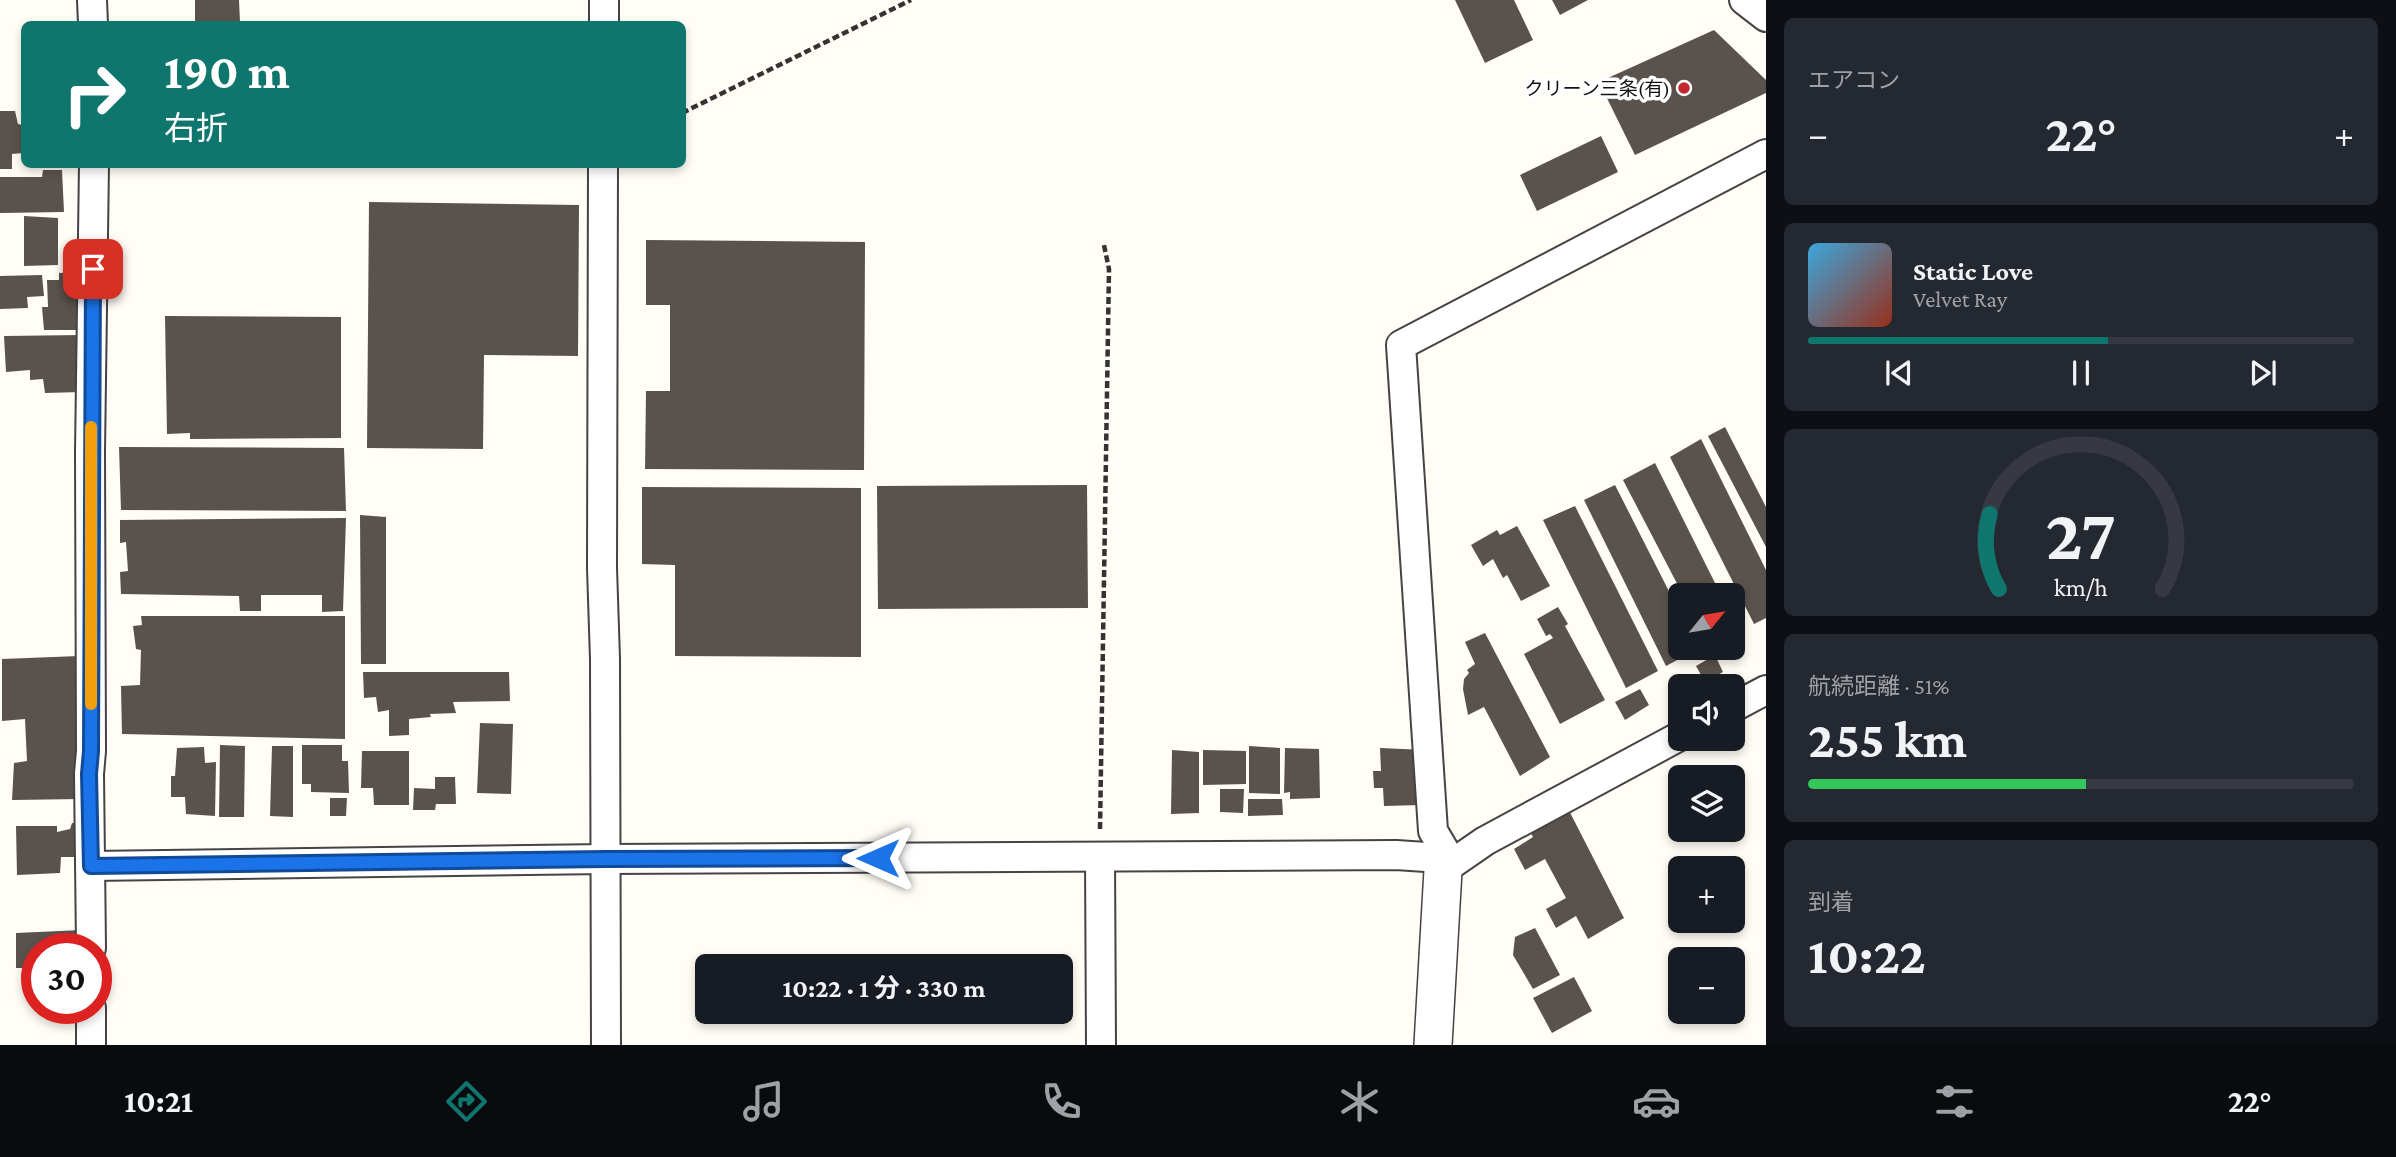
<!DOCTYPE html>
<html lang="ja">
<head>
<meta charset="utf-8">
<style>
	:root { --surface:#171b24; --page:#242831; --text:#f1f3f6; --muted:#9ea1a6; --line:#363941; --accent:#0f766e }
	body { margin:0; font-family:"Crimson Pro","Noto Sans JP",serif; background:var(--page); color:var(--text); height:100vh; display:flex; flex-direction:column; font-size:26px; white-space:nowrap }
	* { box-sizing:border-box; margin:0 }
	p { font-size:23px; color:var(--muted) }
	.icon { flex:none; width:38px; height:38px; fill:none; stroke:currentColor; stroke-width:2; stroke-linecap:round; stroke-linejoin:round }
	.map { position:relative; flex:1; overflow:hidden }
	.side { display:flex; flex-direction:column; gap:18px; padding:18px; background:#0d0f14; width:630px }
	.side>* { flex:none }
	.top-card { position:absolute; left:21px; top:21px; width:665px; height:147px; border-radius:10px; box-shadow:0 4px 10px #0003; background:#0f766e; color:#fff; overflow:hidden }
	.needle { width:46px; rotate:60deg }
	.buttons { position:absolute; left:1668px; top:583px; display:grid; gap:14px }
	.buttons a { display:grid; place-items:center; width:77px; height:77px; border-radius:10px; background:var(--surface); box-shadow:0 4px 10px #0003; font-size:35px }
	.speed { position:absolute; left:21px; top:933px; display:flex; gap:14px; font-size:35px; font-weight:700; text-align:center }
	.speed>* { display:grid; place-content:center; width:91px; height:91px; border-radius:50%; background:var(--surface); box-shadow:0 4px 10px #0003; line-height:1 }
	.speed .limit { border:10px solid #d22; background:#fff; color:#111 }
	.pin { position:absolute; display:grid; place-items:center; width:60px; height:60px; color:#fff; margin:-30px; border-radius:14px; box-shadow:0 4px 10px #0006 }
	.me { position:absolute; width:77px; margin:-38px; rotate:270deg; stroke-linejoin:round; filter:drop-shadow(0 0 5px #0008) }
	.turn { display:flex; align-items:center; gap:24px; height:147px; padding:0 28px; font-size:32px }
	.turn .icon { width:91px; height:91px; stroke-width:2.5 }
	.turn b { display:block; font-size:49px; line-height:60px }
	.big { font-size:52px; font-weight:700; line-height:1.1 }
	.side .widget { flex:1; display:flex; flex-direction:column; justify-content:center; gap:10px; min-width:0; padding:0 24px; border-radius:10px; background:var(--page) }
	.side .dial { align-items:center; gap:0 }
	.dial svg { height:182px; overflow:visible; fill:none; stroke:var(--line); stroke-width:7; stroke-linecap:round; text-anchor:middle }
	.dial text { fill:var(--text); stroke:none }
	.song { display:flex; align-items:center; gap:21px }
	.cover { width:84px; height:84px; border-radius:10px; background:linear-gradient(135deg,hsl(200 70% 55%),hsl(10 70% 35%)) }
	.played { height:7px; border-radius:4px; background:linear-gradient(90deg,var(--accent) 55%,var(--line) 55%) }
	.keys { display:flex; justify-content:space-around; direction:ltr }
	.heat { display:flex; justify-content:space-between; align-items:center; font-size:38px; direction:ltr }
	.charge { height:10px; border-radius:5px; background:linear-gradient(90deg,#34c759 51%,var(--line) 0) }
	.trip { position:absolute; left:695px; top:954px; width:378px; height:70px; border-radius:10px; background:var(--surface); box-shadow:0 4px 10px #0003; font-weight:700; line-height:70px; text-align:center }
	.tabs { display:flex; height:112px; justify-content:space-around; align-items:center; background:#090b0e; color:var(--muted) }
	.tabs .icon { width:49px; height:49px }
	.tabs .selected { color:var(--accent) }
	.tabs b { font-size:32px; color:var(--text) }
	main { display:flex; flex:1; min-height:0 }
	.map>svg:first-child { display:block }
	.building { fill:#5a524d }
	.lines { fill:none; stroke-linecap:round; stroke-linejoin:round }
	.minor-casing { stroke:#444; stroke-width:32 }
	.tertiary-casing { stroke:#444; stroke-width:40 }
	.path { stroke:#333; stroke-width:4.5; stroke-dasharray:7 3.5; stroke-linecap:butt }
	.minor { stroke:#fff; stroke-width:28 }
	.tertiary { stroke:#fff; stroke-width:37 }
	.route-casing { stroke:#114b97; stroke-width:18 }
	.route { stroke:#1a73e8; stroke-width:12 }
	.slow { stroke:#f59e0b; stroke-width:12 }
	.poi-dot { fill:#c4262e; stroke:#fff; stroke-width:2.5 }
	.labels { text-anchor:middle; stroke-width:7; stroke-linejoin:round; paint-order:stroke }
	.poi-label { font-size:19px; fill:#111; stroke:#fff; text-anchor:end }
</style>
</head>
<body>
<main>
<div class="map">
<svg width="1766" height="1045" viewBox="0 0 1766 1045">
	<rect width="100%" height="100%" fill="#fffdf5"/>
	<!-- building -->
	<g class="building">
		<polygon points="195,0 239,0 240,22 230,22 230,24 205,24 205,21 195,21"/>
		<polygon points="1455,0 1514,0 1533,40 1485,63"/>
		<polygon points="1552,0 1588,0 1560,15"/>
		<polygon points="1714,30 1766,80 1766,93 1635,155 1599,82"/>
		<polygon points="0,111 15,111 18,124 23,125 23,153 12,154 12,169 0,169"/>
		<polygon points="1601,136 1618,172 1537,211 1520,175"/>
		<polygon points="43,170 62,170 64,212 0,213 0,177 42,177"/>
		<polygon points="369,202 579,205 578,356 484,355 483,449 367,448"/>
		<polygon points="24,216 58,218 58,265 24,266"/>
		<polygon points="646,240 865,242 864,470 645,469 646,391 670,391 670,305 646,305"/>
		<polygon points="80,272 82,330 44,330 42,307 48,307 47,280 59,280 59,273"/>
		<polygon points="42,275 44,296 27,297 28,308 0,309 0,276"/>
		<polygon points="165,316 341,317 341,438 190,439 190,433 167,434"/>
		<polygon points="82,335 82,392 45,393 43,379 30,380 30,370 6,372 4,336"/>
		<polygon points="1725,427 1766,507 1766,547 1708,436"/>
		<polygon points="1701,439 1766,570 1766,618 1754,624 1670,457"/>
		<polygon points="119,447 344,448 346,511 121,510"/>
		<polygon points="1655,463 1721,595 1683,595 1623,480"/>
		<polygon points="1087,485 1088,608 878,609 877,486"/>
		<polygon points="1615,485 1680,613 1680,648 1698,649 1666,666 1584,500"/>
		<polygon points="642,487 861,488 861,657 675,656 675,565 642,564"/>
		<polygon points="1575,506 1658,671 1626,688 1543,520"/>
		<polygon points="360,515 386,517 386,664 361,664"/>
		<polygon points="346,518 343,611 322,612 322,595 261,595 261,611 240,611 239,596 121,594 120,572 128,571 126,542 120,543 120,520"/>
		<polygon points="1517,526 1550,586 1521,601 1507,575 1503,578 1493,559 1483,566 1471,545 1497,530 1500,535"/>
		<polygon points="1558,607 1568,624 1565,626 1605,700 1560,724 1524,654 1553,638 1550,634 1546,636 1537,619"/>
		<polygon points="141,616 345,616 345,739 122,734 121,686 140,685 141,650 136,649 133,626 142,625"/>
		<polygon points="1485,633 1550,757 1520,776 1484,707 1468,715 1463,689 1464,679 1469,673 1467,670 1475,664 1465,642"/>
		<polygon points="1715,655 1723,672 1705,682 1696,666"/>
		<polygon points="79,656 80,799 12,800 14,763 27,761 25,719 2,721 2,659"/>
		<polygon points="363,672 509,672 510,701 453,702 456,713 430,714 431,717 409,719 409,735 389,736 389,710 378,712 376,697 364,698"/>
		<polygon points="1640,689 1649,705 1625,720 1615,702"/>
		<polygon points="480,723 513,724 511,794 477,793"/>
		<polygon points="220,745 245,746 244,817 219,817"/>
		<polygon points="302,745 342,745 342,761 348,761 349,793 311,792 311,784 302,784"/>
		<polygon points="272,746 293,746 293,817 270,816"/>
		<polygon points="1249,746 1280,748 1280,794 1249,793"/>
		<polygon points="204,747 205,763 216,762 215,816 186,814 185,797 171,797 171,776 175,776 177,748"/>
		<polygon points="1285,748 1319,749 1320,798 1290,799 1290,792 1284,793"/>
		<polygon points="1380,748 1426,750 1421,805 1384,806 1383,788 1374,788 1373,771 1381,771"/>
		<polygon points="1172,750 1199,752 1199,813 1171,814"/>
		<polygon points="1203,750 1246,751 1246,784 1203,785"/>
		<polygon points="362,751 409,751 409,805 374,805 373,788 361,788"/>
		<polygon points="435,777 455,777 456,804 436,804 435,810 413,810 414,788 435,789"/>
		<polygon points="1220,789 1244,789 1243,813 1220,812"/>
		<polygon points="1559,791 1624,918 1588,939 1576,916 1556,928 1546,909 1566,898 1545,859 1525,870 1514,849 1533,837 1521,816"/>
		<polygon points="330,798 347,798 346,816 330,816"/>
		<polygon points="1248,799 1282,799 1283,815 1248,816"/>
		<polygon points="72,823 83,824 83,857 61,857 60,873 17,875 16,826 57,826 57,832 70,829"/>
		<polygon points="1535,928 1560,975 1533,989 1513,955 1515,937"/>
		<polygon points="82,930 82,948 37,948 37,968 16,968 16,933"/>
		<polygon points="1574,977 1592,1011 1552,1033 1533,998"/>
	</g>
	<g class="lines">
		<defs>
			<g id="minor">
				<polyline points="92,0 93,24"/>
				<polyline points="1744,0 1766,17"/>
				<polyline points="604,24 604,0"/>
				<polyline points="603,164 602,568 605,659 606,1045"/>
				<polyline points="1732,708 1766,690"/>
				<polyline points="1100,857 1101,1045"/>
				<polyline points="91,866 606,859 1396,855 1441,858 1443,870"/>
				<polyline points="1443,870 1446,853 1433,831 1401,345 1766,154"/>
				<polyline points="1443,870 1485,841 1680,736"/>
				<polyline points="91,948 89,774 91,751 90,452 94,164"/>
				<polyline points="91,1008 91,1045"/>
			</g>
			<polyline id="tertiary" points="1433,1045 1443,870"/>
		</defs>
		<!-- minor casing -->
		<use href="#minor" class="minor-casing"/>
		<!-- tertiary casing -->
		<use href="#tertiary" class="tertiary-casing"/>
		<!-- path -->
		<g class="path">
			<polyline points="682,113 911,0"/>
			<polyline points="1100,829 1109,269 1104,245"/>
		</g>
		<!-- minor -->
		<use href="#minor" class="minor"/>
		<!-- tertiary -->
		<use href="#tertiary" class="tertiary"/>
	</g>
	<g class="lines">
		<defs>
			<polyline id="route" points="93,269 91,751 89,774 91,866 606,859 878,858"/>
		</defs>
		<!-- route casing -->
		<use href="#route" class="route-casing"/>
		<!-- route -->
		<use href="#route" class="route"/>
		<!-- slow -->
		<polyline class="slow" points="91,704 91,427"/>
	</g>
	<!-- markers -->
	<circle class="poi-dot" cx="1684" cy="88" r="7"/>
	<g class="labels">
		<!-- poi labels -->
		<g class="poi-label">
			<text x="1670" y="95">クリーン三条(有)</text>
		</g>
	</g>
</svg>
<div class="buttons">
<a><svg class="needle" viewBox="-14 -14 28 28"><path d="M0-13l5 13h-10z" fill="#e53935"/><path d="M0 13l5-13h-10z" fill="#9ea1a6"/></svg></a>
<a><svg class="icon" aria-label="sound" viewBox="0 0 24 24"><path d="M4 9h4l5-4v14l-5-4H4zM17 9q2 3 0 6"/></svg></a>
<a><svg class="icon" aria-label="layers" viewBox="0 0 24 24"><path d="M12 4l9 5-9 5-9-5zM3 14l9 5 9-5"/></svg></a>
<a>+</a>
<a>−</a>
</div>
<div class="speed"><div class="limit">30</div></div>
<div class="pin" style="left:93px;top:269px;background:#d93025"><svg class="icon" aria-label="arrive" viewBox="0 0 24 24"><path d="M6 21V4h12l-3 4 3 4H6"/></svg></div>
<svg class="me" style="left:878px;top:858px" viewBox="-20 -20 40 40"><path d="M0-17L14 15 0 8-14 15z" fill="#1a73e8" stroke="#fff" stroke-width="4"/></svg>
<div class="trip">10:22 · 1 分 · 330 m</div>
<div class="top-card">
<div class="turn"><svg class="icon" aria-label="right" viewBox="0 0 24 24"><path d="M7 20v-9h11M14 6l5 5-5 5"/></svg><div><b>190 m</b>右折</div></div>
</div>
</div>
<section class="side">
<div class="widget"><p>エアコン</p>
<div class="heat"><a>−</a><b class="big">22°</b><a>+</a></div>
</div>
<div class="widget">
<div class="song"><i class="cover"></i><div><b>Static Love</b><p>Velvet Ray</p></div></div>
<div class="played"></div>
<div class="keys"><svg class="icon" aria-label="previous" viewBox="0 0 24 24"><path d="M18 5L8 12l10 7zM5 5v14"/></svg><svg class="icon" aria-label="pause" viewBox="0 0 24 24"><path d="M8 5v14M16 5v14"/></svg><svg class="icon" aria-label="next" viewBox="0 0 24 24"><path d="M6 5l10 7-10 7zM19 5v14"/></svg></div>
</div>
<div class="widget dial"><svg viewBox="0 0 100 80">
<path d="M14 69A42 42 0 1 1 86 69"/>
<path d="M14 69A42 42 0 0 1 10 36" stroke="#0f766e"/>
<text x="50" y="56" font-size="32" font-weight="700">27</text>
<text x="50" y="72" font-size="11">km/h</text>
</svg></div>
<div class="widget"><p>航続距離 · 51%</p><b class="big">255 km</b><div class="charge"></div></div>
<div class="widget"><p>到着</p><b class="big">10:22</b></div>
</section>
</main>
<nav class="tabs">
<b>10:21</b>
<svg class="icon selected" aria-label="directions" viewBox="0 0 24 24"><path d="M12 3l9 9-9 9-9-9zM9 14v-3h6M13 9l2 2-2 2"/></svg>
<svg class="icon" aria-label="music" viewBox="0 0 24 24"><path d="M9 18V5l10-2v13"/><circle cx="6" cy="18" r="3"/><circle cx="16" cy="16" r="3"/></svg>
<svg class="icon" aria-label="phone" viewBox="0 0 24 24"><path d="M5 4h4l2 5-3 2q2 4 5 5l2-3 5 2v4C11 20 4 13 5 4z"/></svg>
<svg class="icon" aria-label="climate" viewBox="0 0 24 24"><path d="M12 3v18M4 7l16 10M4 17L20 7"/></svg>
<svg class="icon" aria-label="car" viewBox="0 0 24 24"><path d="M5 17H2v-5l4-1 3-4h7l3 4 3 1v5h-3M9 17h6M6 11h13"/><circle cx="7" cy="17" r="2"/><circle cx="17" cy="17" r="2"/></svg>
<svg class="icon" aria-label="filters" viewBox="0 0 24 24"><path d="M4 7h16M4 17h16"/><circle cx="9" cy="7" r="2"/><circle cx="15" cy="17" r="2"/></svg>
<b>22°</b>
</nav>
</body>
</html>
